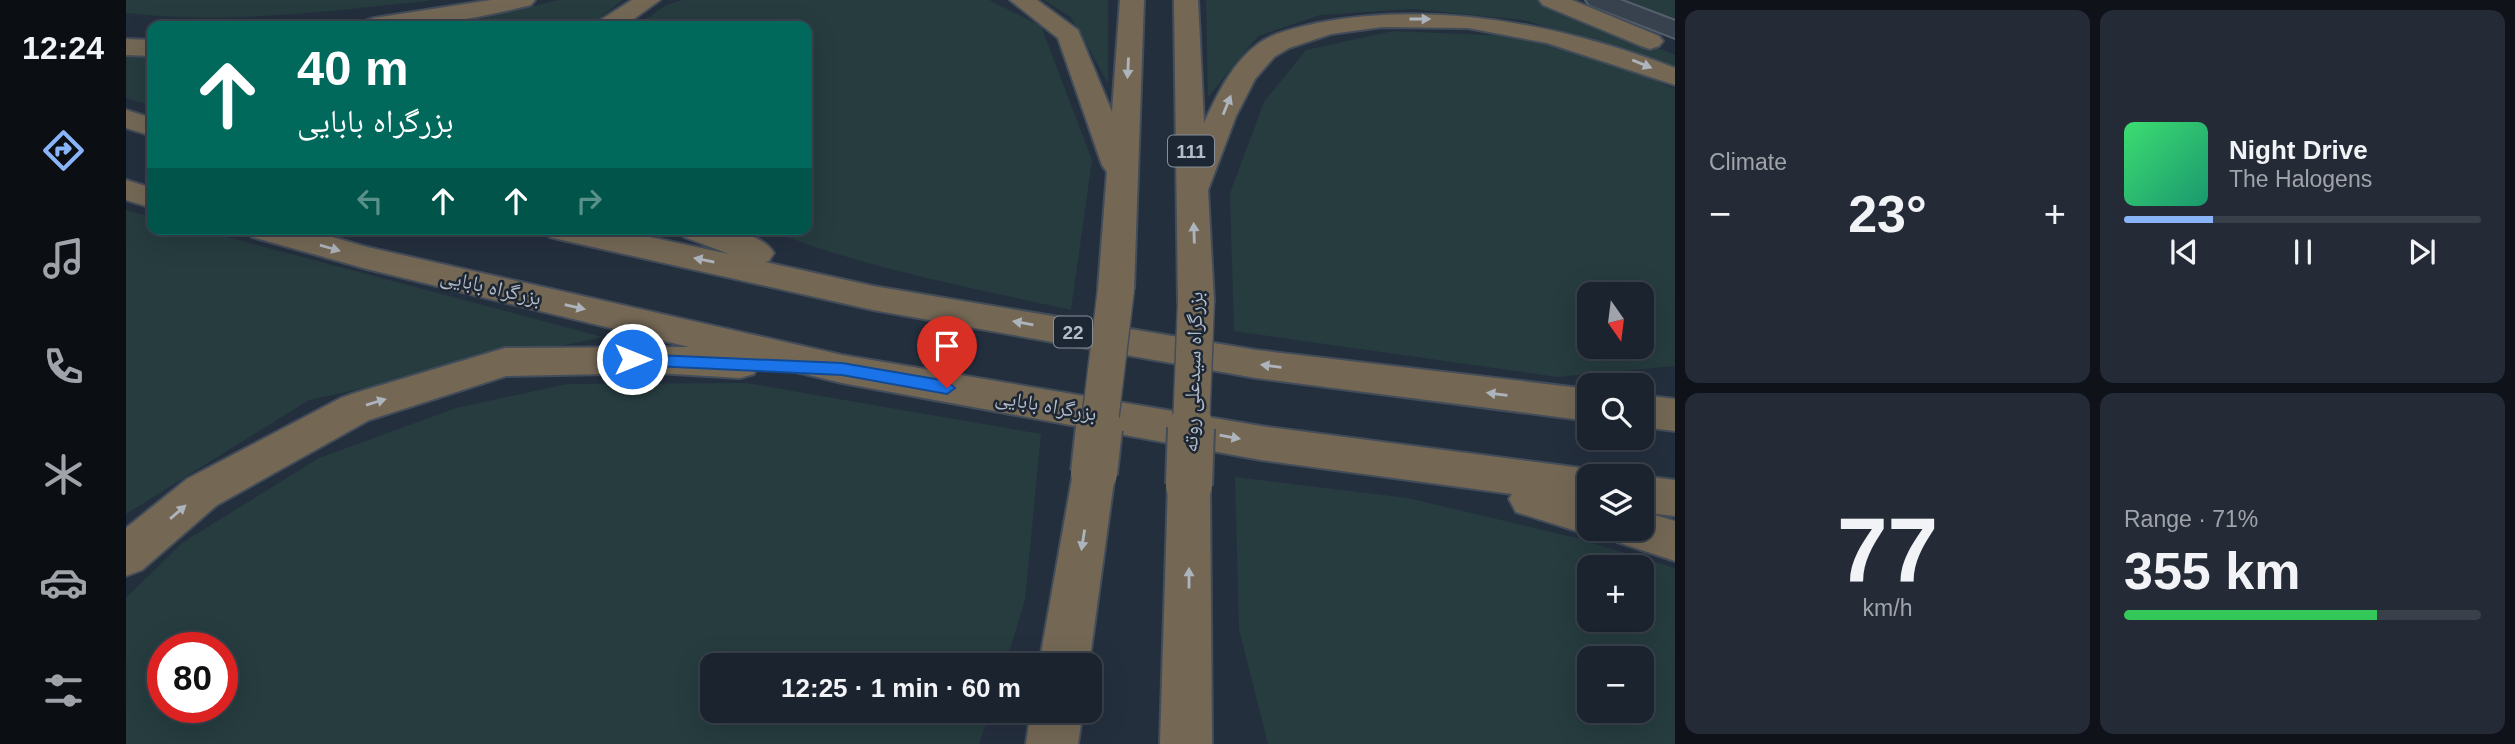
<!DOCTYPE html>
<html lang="en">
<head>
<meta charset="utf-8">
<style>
	:root { --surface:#1b232e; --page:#242b36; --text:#f1f3f6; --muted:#a0a4aa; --line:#39404a; --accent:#8ab4f8 }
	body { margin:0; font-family:Helvetica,"Noto Naskh Arabic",sans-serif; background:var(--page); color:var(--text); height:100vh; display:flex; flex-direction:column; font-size:26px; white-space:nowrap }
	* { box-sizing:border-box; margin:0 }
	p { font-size:23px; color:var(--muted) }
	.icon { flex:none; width:38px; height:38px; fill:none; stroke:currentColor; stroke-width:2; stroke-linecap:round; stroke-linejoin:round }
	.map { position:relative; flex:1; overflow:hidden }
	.side { display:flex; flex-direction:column; gap:10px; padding:10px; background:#0f1319; width:840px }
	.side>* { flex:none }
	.guide { position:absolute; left:21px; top:21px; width:665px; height:214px; border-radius:14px; box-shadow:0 7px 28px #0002,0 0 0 2px var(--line); background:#00695c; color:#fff; overflow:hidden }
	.needle { width:46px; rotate:166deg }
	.controls { position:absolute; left:1451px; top:282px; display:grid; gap:14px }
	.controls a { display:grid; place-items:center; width:77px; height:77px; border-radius:14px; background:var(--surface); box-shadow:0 7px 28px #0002,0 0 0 2px var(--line); font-size:35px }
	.speed { position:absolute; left:21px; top:632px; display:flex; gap:14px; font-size:35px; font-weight:700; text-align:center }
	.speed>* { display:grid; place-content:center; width:91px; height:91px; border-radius:50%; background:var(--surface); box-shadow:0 7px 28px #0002,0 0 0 2px var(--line); line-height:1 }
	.speed .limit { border:10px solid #d22; background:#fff; color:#111 }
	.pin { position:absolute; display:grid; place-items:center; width:60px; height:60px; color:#fff; margin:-72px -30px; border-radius:50% 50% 50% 0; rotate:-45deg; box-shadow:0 0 7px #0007 }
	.pin .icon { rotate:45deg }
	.me { position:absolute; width:77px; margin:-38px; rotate:90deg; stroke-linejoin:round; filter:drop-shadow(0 0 5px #0008) }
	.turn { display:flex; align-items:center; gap:24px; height:147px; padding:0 35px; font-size:32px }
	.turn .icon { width:91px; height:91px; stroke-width:2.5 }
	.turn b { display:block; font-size:49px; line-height:60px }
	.lanes { display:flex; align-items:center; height:66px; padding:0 35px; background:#0003; justify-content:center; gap:35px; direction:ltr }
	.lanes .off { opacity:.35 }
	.big { font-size:52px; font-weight:800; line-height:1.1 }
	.side .card { flex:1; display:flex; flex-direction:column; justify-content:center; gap:10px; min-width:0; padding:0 24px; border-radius:14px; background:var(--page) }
	.side .dial { align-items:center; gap:0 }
	.dial b { font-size:91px; line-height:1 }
	.song { display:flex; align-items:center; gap:21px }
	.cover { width:84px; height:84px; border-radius:10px; background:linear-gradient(135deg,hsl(140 70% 55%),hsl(160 70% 35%)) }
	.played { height:7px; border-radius:4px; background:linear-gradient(90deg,var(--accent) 25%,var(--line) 25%) }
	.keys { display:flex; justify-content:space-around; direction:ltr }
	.heat { display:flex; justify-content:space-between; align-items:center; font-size:38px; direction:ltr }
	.charge { height:10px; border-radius:5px; background:linear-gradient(90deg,#34c759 71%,var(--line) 0) }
	.side .tiles { flex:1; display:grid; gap:10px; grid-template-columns:repeat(2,1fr) }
	.trip { position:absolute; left:574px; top:653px; width:402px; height:70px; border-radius:14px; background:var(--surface); box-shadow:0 7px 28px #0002,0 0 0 2px var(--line); font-weight:800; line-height:70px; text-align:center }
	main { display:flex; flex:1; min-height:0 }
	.menu { display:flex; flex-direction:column; width:126px; justify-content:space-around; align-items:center; background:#0b0e12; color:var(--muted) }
	.menu .icon { width:49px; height:49px }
	.menu .active { color:var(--accent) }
	.menu b { font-size:32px; color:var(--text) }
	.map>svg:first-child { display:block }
	.green { fill:#263c3f; fill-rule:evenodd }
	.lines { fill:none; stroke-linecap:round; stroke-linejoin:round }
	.street-casing { stroke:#565f6c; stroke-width:4 }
	.highway-casing { stroke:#434c59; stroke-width:4 }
	.street { fill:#38414e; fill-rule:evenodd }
	.highway { fill:#746855; fill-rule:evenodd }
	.highway-bridge-far1-casing { stroke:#434c59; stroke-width:39; stroke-linecap:butt }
	.highway-bridge-casing { stroke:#434c59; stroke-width:50; stroke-linecap:butt }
	.highway-bridge-far1 { stroke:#746855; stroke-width:36 }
	.highway-bridge { stroke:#746855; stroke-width:46 }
	.oneway { fill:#aeb4bd }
	.route { fill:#1a73e8; stroke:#114b97; stroke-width:2 }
	.labels { text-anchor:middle; stroke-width:5; stroke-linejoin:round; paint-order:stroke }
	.shield { fill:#1d2633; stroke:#878f9c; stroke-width:2 }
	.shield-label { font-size:19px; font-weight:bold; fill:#b4bcc9 }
	.street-label { font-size:21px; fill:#b4bcc9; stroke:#1d2633 }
</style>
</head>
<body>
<main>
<nav class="menu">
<b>12:24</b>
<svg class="icon active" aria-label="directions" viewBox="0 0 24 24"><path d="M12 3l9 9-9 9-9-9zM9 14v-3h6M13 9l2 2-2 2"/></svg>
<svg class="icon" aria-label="music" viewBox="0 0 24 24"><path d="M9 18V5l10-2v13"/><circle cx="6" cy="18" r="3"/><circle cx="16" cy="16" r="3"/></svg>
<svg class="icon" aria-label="phone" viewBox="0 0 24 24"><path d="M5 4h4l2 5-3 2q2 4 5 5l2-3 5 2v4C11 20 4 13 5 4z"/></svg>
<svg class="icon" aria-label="climate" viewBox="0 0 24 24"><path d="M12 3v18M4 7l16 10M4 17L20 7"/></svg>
<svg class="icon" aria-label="car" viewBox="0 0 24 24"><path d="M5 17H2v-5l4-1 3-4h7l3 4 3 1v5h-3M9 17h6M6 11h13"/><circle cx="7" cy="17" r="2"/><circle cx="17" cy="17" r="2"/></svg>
<svg class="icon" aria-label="filters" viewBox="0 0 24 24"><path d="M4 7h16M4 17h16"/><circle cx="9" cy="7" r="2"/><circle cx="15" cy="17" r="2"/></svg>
</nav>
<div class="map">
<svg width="1549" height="744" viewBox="0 0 1549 744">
	<rect width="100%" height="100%" fill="#242f3e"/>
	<!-- green -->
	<g class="green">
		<path d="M 0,0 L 308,0 C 206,11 102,25 0,13 Z"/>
		<polygon points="432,0 497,0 463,26 304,26 358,18"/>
		<path d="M 556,0 L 863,0 L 915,26 L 966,160 L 945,310 C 843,287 737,268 640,229 L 681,229 L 681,26 L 510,26 L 540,5 Z"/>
		<polygon points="918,0 982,0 982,83 945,17"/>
		<polygon points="1080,0 1416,0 1549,55 1549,67 1398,20 1287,9 1194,15 1132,36 1082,97"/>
		<polygon points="1495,0 1549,0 1549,21"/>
		<path d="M 1267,31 L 1384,36 L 1480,60 L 1549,89 L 1549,366 L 1431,377 L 1108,331 L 1104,193 L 1138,102 L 1180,50 ZM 1463,294 L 1516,294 L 1516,346 L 1463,346 Z"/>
		<polygon points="26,54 26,106 0,98 0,55"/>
		<polygon points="0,210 26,217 26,229 71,229 477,337 183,400 0,514"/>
		<path d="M 620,383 L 915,434 L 899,600 L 879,665 L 586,665 L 586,710 L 864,711 L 853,744 L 0,744 L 0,598 L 56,543 L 193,458 L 330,408 L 441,384 ZM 37,648 L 96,648 L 96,707 L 37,707 Z"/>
		<path d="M 1109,477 L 1282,498 L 1450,538 L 1549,568 L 1549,744 L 1142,744 L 1113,629 ZM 1463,567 L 1516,567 L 1516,620 L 1463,620 ZM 1516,658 L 1516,710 L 1463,710 L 1463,658 Z"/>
	</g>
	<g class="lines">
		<defs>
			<polygon id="street" points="1460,0 1494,0 1549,21 1549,38 1464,5"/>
			<g id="highway">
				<path d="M 365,0 L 409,0 L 405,5 C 350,19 293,29 235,26 L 239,21 L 248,18 Z"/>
				<polygon points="506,0 534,0 498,26 470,26 473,21"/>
				<polygon points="884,0 911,0 952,30 986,112 994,0 1018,0 1008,289 1002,298 990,301 978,298 972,289 981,172 976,165 932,38"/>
				<path d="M 1048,0 L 1072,0 L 1078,123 C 1091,95 1106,63 1132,44 C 1148,32 1171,28 1191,23 C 1312,0 1436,25 1549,68 L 1549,85 L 1421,43 L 1342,28 L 1256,27 L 1205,34 L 1163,48 L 1148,57 L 1129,79 L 1110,116 L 1082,190 L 1088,302 L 1083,311 L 1070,315 L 1057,311 L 1052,302 Z"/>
				<polygon points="1413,0 1446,0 1533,36 1537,41 1533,46 1524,49 1515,46 1417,5"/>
				<polygon points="0,39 26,40 26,56 0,55"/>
				<polygon points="0,110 26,118 26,136 0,128"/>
				<polygon points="0,180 26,188 26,208 0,200"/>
				<polygon points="122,229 178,229 241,247 716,355 1135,426 1463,469 1479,476 1463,476 1463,528 1479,528 1463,535 1390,512 1383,499 1386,494 1135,460 716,383 633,363 628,374 614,378 531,373 380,376 243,420 91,505 16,570 0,576 0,528 61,479 215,398 229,393 379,348 563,347 241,269 126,237"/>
				<path d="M 420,229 L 486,229 L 603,254 L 558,237 L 554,229 C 581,229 632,227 648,253 L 643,261 L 639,262 L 747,286 L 1130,350 L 1463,389 L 1463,421 L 1130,378 L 747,310 L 436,240 L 424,237 Z"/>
				<polygon points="1516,395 1549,399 1549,431 1516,427"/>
				<polygon points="968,455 983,461 989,473 963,665 913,665 947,473 953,461"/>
				<polygon points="1063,467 1078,472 1084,485 1086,744 1034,744 1042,485 1048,472"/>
				<polygon points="1515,476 1516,476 1549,480 1549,516 1522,513 1549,521 1549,561 1491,542 1485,528 1516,528"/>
				<polygon points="905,710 957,710 952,744 900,744"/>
			</g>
		</defs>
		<!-- street casing -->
		<use href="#street" class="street-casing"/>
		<!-- highway casing -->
		<use href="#highway" class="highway-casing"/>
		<!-- street -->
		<use href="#street" class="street"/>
		<!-- highway -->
		<use href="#highway" class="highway"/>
		<defs>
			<g id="highway-bridge-far1">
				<polyline points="973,429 990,289"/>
				<polyline points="1065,429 1070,302"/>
			</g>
			<g id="highway-bridge">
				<polyline points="968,473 973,428"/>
				<polyline points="1063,485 1065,428"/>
			</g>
		</defs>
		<!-- highway-bridge-far1 casing -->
		<use href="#highway-bridge-far1" class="highway-bridge-far1-casing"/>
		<!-- highway-bridge casing -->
		<use href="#highway-bridge" class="highway-bridge-casing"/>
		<!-- highway-bridge-far1 -->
		<use href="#highway-bridge-far1" class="highway-bridge-far1"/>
		<!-- highway-bridge -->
		<use href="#highway-bridge" class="highway-bridge"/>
	</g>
	<!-- one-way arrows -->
	<defs><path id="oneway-solid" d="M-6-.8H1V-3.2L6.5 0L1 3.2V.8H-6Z" transform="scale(1.75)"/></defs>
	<g class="oneway">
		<use href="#oneway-solid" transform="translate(1294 19)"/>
		<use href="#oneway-solid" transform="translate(1516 64) rotate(22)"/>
		<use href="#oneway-solid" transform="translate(1002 68) rotate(93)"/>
		<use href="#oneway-solid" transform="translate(1101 105) rotate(-68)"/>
		<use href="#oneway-solid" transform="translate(1068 233) rotate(-92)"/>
		<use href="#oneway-solid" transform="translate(204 248) rotate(16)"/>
		<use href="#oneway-solid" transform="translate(578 260) rotate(-168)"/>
		<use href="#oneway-solid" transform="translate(449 307) rotate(13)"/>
		<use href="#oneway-solid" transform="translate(897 323) rotate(-170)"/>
		<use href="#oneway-solid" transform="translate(1145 366) rotate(-173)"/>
		<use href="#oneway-solid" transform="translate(1371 394) rotate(-173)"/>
		<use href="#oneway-solid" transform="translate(250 402) rotate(-17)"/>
		<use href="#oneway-solid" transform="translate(1104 437) rotate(10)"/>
		<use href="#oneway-solid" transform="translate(52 512) rotate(-41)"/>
		<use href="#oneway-solid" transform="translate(957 540) rotate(99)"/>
		<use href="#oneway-solid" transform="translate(1063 578) rotate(-90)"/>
	</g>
	<!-- route -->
	<polygon class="route" points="506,354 716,363 821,381 829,388 821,394 716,375 506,365 498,359"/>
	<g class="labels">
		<!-- shield labels -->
		<g class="shield">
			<rect x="1042" y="135.5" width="46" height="31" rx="5"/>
			<rect x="928" y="316.5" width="38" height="31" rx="5"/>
		</g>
		<g class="shield-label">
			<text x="1065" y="158">111</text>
			<text x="947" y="339">22</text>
		</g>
		<!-- street labels -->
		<g class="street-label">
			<text transform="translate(365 287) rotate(13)" y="7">بزرگراه بابایی</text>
			<text transform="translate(1067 372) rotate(-88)" y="7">بزرگراه سیدعلی روته</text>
			<text transform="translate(920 405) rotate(10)" y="7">بزرگراه بابایی</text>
		</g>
	</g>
</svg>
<div class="controls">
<a><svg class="needle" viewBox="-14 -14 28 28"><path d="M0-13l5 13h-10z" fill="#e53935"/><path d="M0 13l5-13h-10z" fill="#a0a4aa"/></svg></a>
<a><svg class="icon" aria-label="search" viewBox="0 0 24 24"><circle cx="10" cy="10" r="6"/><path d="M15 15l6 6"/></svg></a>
<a><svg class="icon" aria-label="layers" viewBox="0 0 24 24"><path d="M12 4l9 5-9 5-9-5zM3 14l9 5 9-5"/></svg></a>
<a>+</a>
<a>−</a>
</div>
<div class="speed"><div class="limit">80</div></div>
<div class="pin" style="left:821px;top:388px;background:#d93025"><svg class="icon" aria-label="arrive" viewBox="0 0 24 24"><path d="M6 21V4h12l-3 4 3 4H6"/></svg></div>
<svg class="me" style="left:506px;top:359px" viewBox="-20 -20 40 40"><circle r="17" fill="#1a73e8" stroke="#fff" stroke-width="3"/><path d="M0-11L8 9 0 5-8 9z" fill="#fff"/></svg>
<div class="trip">12:25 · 1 min · 60 m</div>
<div class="guide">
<div class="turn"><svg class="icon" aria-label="ahead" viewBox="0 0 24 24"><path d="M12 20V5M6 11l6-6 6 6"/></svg><div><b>40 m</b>بزرگراه بابایی</div></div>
<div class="lanes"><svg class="icon off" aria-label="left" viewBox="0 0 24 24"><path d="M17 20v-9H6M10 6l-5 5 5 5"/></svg><svg class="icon" aria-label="ahead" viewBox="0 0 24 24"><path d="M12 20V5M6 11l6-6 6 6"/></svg><svg class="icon" aria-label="ahead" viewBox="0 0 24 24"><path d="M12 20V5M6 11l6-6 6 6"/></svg><svg class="icon off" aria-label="right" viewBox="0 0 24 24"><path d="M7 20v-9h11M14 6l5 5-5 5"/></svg></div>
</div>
</div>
<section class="side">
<div class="tiles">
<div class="card"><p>Climate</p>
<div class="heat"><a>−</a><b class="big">23°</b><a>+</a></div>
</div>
<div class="card">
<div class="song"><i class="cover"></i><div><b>Night Drive</b><p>The Halogens</p></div></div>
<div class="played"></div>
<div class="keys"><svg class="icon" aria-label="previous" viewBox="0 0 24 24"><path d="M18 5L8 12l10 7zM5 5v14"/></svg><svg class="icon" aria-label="pause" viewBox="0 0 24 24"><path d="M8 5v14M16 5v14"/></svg><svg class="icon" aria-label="next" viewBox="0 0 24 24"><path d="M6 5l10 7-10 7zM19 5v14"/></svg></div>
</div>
<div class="card dial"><b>77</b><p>km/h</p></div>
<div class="card"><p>Range · 71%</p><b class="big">355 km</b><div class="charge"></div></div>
</div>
</section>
</main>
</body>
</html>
